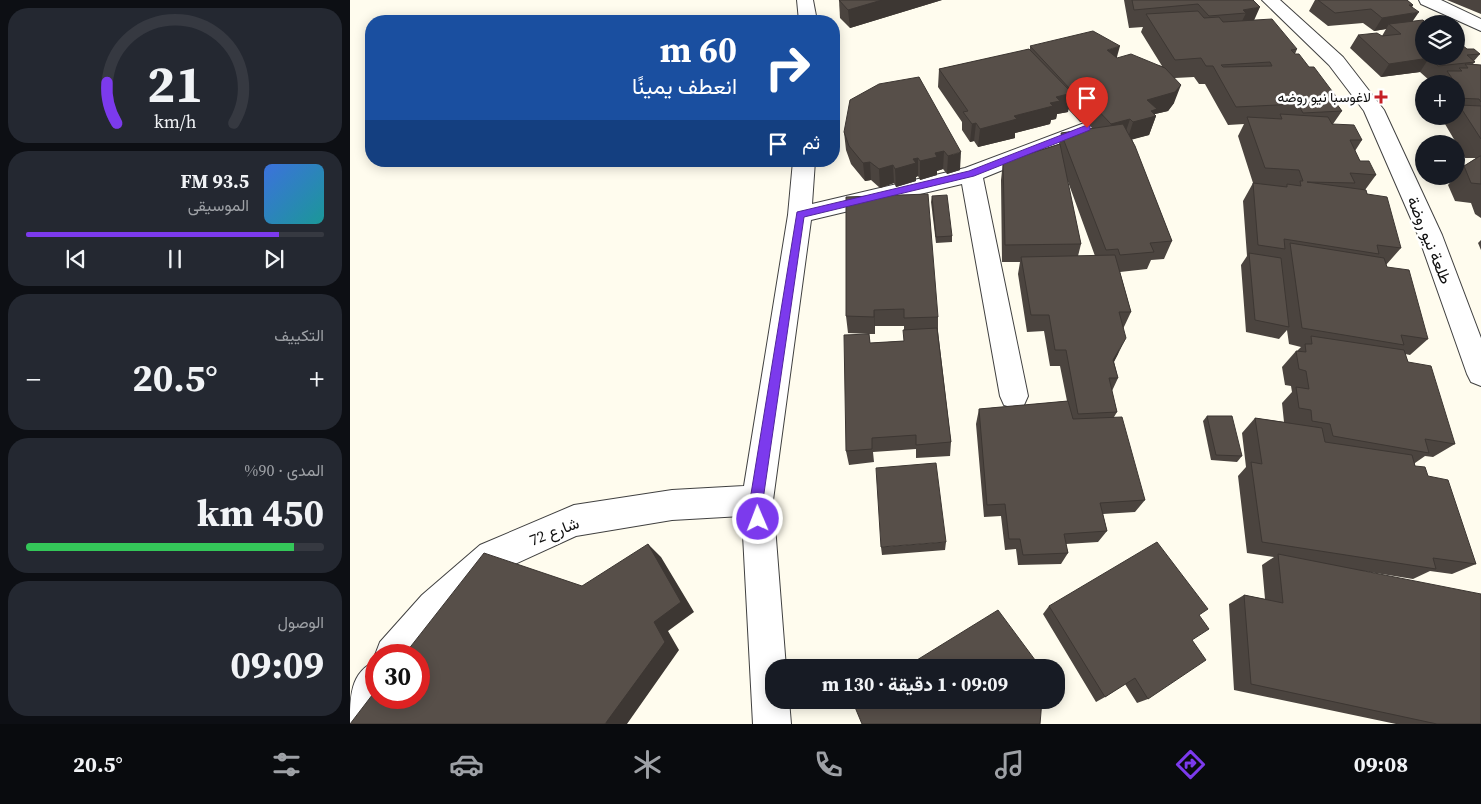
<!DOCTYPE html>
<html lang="ar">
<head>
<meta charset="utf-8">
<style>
	:root { --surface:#171b24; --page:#242831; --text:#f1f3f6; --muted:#9ea1a6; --line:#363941; --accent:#7c3aed }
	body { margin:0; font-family:"Source Serif 4",Vazirmatn,serif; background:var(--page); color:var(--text); direction:rtl; height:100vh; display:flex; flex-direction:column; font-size:19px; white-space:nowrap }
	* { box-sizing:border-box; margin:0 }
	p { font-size:16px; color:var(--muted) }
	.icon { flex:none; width:28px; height:28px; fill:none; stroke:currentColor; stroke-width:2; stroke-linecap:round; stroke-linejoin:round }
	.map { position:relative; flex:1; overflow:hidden; direction:ltr }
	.details { display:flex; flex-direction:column; gap:8px; padding:8px; background:#0d0f14; width:350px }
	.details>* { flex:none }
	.banner { position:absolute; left:15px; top:15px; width:475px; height:152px; border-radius:20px; box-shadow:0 2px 12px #0003; direction:rtl; background:#1a4fa0; color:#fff; overflow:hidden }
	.controls { position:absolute; left:1065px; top:15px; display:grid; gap:10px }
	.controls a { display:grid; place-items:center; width:50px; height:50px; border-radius:50%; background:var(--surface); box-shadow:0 2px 12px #0003; font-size:25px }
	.speed { position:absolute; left:15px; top:644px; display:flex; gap:10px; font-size:25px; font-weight:700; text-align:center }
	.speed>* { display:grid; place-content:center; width:65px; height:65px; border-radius:50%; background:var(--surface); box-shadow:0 2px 12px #0003; line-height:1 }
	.speed .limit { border:8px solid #d22; background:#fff; color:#111 }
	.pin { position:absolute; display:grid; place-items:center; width:42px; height:42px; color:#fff; margin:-51px -21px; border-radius:50% 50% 50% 0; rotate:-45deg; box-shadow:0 0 5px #0007 }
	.pin .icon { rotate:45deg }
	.me { position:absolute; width:55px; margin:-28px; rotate:359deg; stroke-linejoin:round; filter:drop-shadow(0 0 4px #0008) }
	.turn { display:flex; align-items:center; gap:18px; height:105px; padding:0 20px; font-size:22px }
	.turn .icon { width:65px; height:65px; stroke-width:2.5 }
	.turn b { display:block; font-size:35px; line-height:42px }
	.then { display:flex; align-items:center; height:48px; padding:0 20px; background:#0003; gap:10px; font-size:19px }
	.big { font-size:38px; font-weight:700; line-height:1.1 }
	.details .widget { flex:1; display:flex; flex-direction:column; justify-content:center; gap:8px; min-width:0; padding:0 18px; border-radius:20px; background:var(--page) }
	.details .dial { align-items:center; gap:0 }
	.dial svg { height:130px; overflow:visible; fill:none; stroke:var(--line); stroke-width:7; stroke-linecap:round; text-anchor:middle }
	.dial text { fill:var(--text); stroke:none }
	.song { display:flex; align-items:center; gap:15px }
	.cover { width:60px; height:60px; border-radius:8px; background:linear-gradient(135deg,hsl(220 70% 55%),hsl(180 70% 35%)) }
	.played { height:5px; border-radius:2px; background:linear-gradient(90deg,var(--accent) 85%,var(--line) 85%) }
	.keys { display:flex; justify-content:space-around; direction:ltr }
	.heat { display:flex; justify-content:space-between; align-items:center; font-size:28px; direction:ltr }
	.charge { height:8px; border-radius:4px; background:linear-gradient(90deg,#34c759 90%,var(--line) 0) }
	.trip { position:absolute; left:415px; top:659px; width:300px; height:50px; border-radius:20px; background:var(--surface); box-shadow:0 2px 12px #0003; font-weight:700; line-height:50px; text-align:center; direction:rtl }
	.tab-bar { display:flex; height:80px; justify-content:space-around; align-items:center; background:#090b0e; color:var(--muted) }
	.tab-bar .icon { width:35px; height:35px }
	.tab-bar .on { color:var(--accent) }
	.tab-bar b { font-size:22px; color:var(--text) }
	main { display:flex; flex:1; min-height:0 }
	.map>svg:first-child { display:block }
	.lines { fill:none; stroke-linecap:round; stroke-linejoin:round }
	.minor-casing { stroke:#414141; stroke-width:2 }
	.minor { fill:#fff; fill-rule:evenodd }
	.wall { fill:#4b443f; fill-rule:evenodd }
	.shaded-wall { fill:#3d3733 }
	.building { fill:#574f49; stroke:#3d3733; fill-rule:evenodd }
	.route { fill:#7c3aed; stroke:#51269a }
	.poi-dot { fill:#c51f26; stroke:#fff; stroke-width:2 }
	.labels { text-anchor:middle; stroke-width:5; stroke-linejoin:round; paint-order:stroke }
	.far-poi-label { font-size:14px; fill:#0e0e0e; stroke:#fff; text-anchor:end }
	.street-label { font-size:16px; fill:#0e0e0e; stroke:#fff }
</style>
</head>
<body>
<main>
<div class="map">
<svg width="1131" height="724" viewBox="0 0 1131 724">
	<rect width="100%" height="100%" fill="#fffcee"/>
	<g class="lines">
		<defs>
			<g id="minor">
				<polygon points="447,0 463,0 467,21 449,21"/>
				<polygon points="912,0 930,0 993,57 1034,110 1092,235 1131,338 1131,386 1121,382 1117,374 1068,235 1014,111 979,65"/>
				<polygon points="1069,0 1091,0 1131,19 1131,31 1071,4"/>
				<polygon points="737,122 744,123 747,128 744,133 633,178 678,396 674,405 664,408 654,405 650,396 612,184 461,220 423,500 436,668 424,668 424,700 439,700 441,724 403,724 392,516 322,520 226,536 154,569 96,619 66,655 26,655 26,658 25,655 30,642 72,595 130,545 224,505 322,490 394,486 438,215 443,161 465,161 462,204 615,168"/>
				<path d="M 26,661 L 26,698 L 36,698 L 19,724 L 0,724 C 0,697 0,672 26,661 Z"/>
			</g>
		</defs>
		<!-- minor casing -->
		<use href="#minor" class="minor-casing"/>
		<!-- minor -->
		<use href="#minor" class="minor"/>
	</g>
	<!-- wall -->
	<g class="wall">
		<polygon points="489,0 592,0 500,28 490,18"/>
		<path d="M 774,0 L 903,0 L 904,20 L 947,49 L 945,54 L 959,67 L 988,99 L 985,103 L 992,111 L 983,124 L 1012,140 L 1005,151 L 1010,161 L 1026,175 L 1015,190 L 1051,248 L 1036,265 L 1037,267 L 1078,339 L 1060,355 L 1055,354 L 1058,362 L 1105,444 L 1083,457 L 1075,456 L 1065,463 L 1065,466 L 1078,476 L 1126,564 L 1102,574 L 1080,571 L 1063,579 L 1013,571 L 1131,724 L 1046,724 L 884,690 L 879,604 L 894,595 L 915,599 L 912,565 L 924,557 L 897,553 L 888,476 L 896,467 L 892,433 L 905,418 L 934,422 L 932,403 L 942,392 L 941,386 L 935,385 L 932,367 L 946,351 L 947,351 L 951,347 L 939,344 L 937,330 L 929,339 L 896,332 L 891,265 L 897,256 L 893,201 L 903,183 L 888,136 L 894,124 L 878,125 L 855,84 L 849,84 L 844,77 L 825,78 L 824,103 L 818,111 L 805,114 L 805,115 L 806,116 L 799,135 L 782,139 L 822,241 L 814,259 L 801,260 L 797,269 L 770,272 L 781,312 L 773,329 L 768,354 L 764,362 L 768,378 L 762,391 L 767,412 L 764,417 L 795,500 L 785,512 L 753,514 L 757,531 L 748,542 L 716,544 L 718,553 L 711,564 L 668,565 L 666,549 L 655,550 L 651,516 L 634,517 L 626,424 L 629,409 L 717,401 L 710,366 L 700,366 L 694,331 L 677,332 L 668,274 L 670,262 L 652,262 L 651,180 L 653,162 L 709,144 L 711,133 L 742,128 L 735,121 L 730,122 L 718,109 L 718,112 L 707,114 L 706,119 L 701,120 L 700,124 L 665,133 L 665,138 L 628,147 L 624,141 L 620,142 L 612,130 L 612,122 L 588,87 L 589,69 L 680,49 L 680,46 L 767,58 L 812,66 L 791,32 L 793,27 L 779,28 ZM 717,179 L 745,256 L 728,256 L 731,244 Z"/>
		<polygon points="965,0 1057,0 1063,5 1062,7 1063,22 1074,24 1117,49 1130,54 1124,61 1125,62 1123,64 1131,65 1131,218 1125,214 1121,203 1105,201 1098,185 1114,166 1126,158 1115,158 1095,124 1100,117 1090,116 1106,116 1106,84 1088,84 1092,78 1079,80 1070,72 1031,77 1000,48 1008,35 1032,36 1036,29 1024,31 1013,23 978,26 959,11"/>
		<polygon points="1097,0 1131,0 1131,14"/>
		<polygon points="569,77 610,170 597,174 593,169 587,171 587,175 570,180 568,176 566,177 566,181 546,187 544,183 530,188 521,180 515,181 501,164 496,150 494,132"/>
		<polygon points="582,196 602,236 602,242 586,243 581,202"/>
		<path d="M 496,197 L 588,317 L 588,331 L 601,442 L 600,456 L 566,458 L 566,449 L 523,452 L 524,462 L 499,465 L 496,451 L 519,334 L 498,333 L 496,316 ZM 525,326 L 554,326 L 554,341 L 520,343 L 519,334 L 525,334 Z"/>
		<polygon points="1131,240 1131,250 1128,243"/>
		<polygon points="857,416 892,456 887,462 861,460 853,421"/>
		<polygon points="596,542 595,550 532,555 531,547"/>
		<polygon points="699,606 849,615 842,640 798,699 787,703 775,684 755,697 746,702 693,614"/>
	</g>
	<!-- shaded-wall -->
	<g class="shaded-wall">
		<polygon points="532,0 592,0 500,28 498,10"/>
		<polygon points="1059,5 1063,5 1058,14 1069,12 1060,25 1039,24 1036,29 1024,31 1032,18"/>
		<polygon points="910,7 902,25 889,27 896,13 893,10"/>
		<polygon points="770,46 765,64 757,50"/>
		<polygon points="1079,58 1070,72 1031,77 1039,64"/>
		<polygon points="831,85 824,103 818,111 805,114 805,117 806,116 799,135 777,141 783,122 797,100"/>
		<polygon points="722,93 718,112 707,114 706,119 701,120 700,124 665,133 665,138 628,147 630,129 700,103 706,97"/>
		<polygon points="740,102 735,121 730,122 734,104"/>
		<polygon points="780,119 774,137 755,143 761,124"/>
		<polygon points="626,123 624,141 620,142 622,124"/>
		<polygon points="594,151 593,169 587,171 587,175 570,180 570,161 585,153"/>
		<polygon points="611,152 610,170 597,174 598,156"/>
		<polygon points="568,158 568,176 566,177 566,181 546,187 545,169 563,159"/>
		<polygon points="520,162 521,180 515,181 513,163"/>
		<polygon points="543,165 544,183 530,188 529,169"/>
		<polygon points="524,310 525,326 525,334 524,317"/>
		<polygon points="776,338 768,354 756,376 763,360"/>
		<polygon points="298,544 311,557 344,612 318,631 329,650 277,724 255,724 304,622"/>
	</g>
	<!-- building -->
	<g class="building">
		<polygon points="489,0 532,0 498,10"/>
		<polygon points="782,0 903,0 910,7 893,10 896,13 859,16 848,4 784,10"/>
		<polygon points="968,0 1057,0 1063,5 1059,5 1069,12 1032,18 1021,9 985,13"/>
		<path d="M 848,11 L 854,18 L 869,17 L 873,22 L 922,19 L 947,49 L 941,50 L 945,54 L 949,54 L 959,67 L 964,67 L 988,99 L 983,99 L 992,111 L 953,113 L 948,104 L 886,107 L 863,66 L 856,66 L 851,58 L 825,60 L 796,14 ZM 920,62 L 922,66 L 873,67 L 871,65 Z"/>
		<polygon points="1073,20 1077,24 1074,24 1074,56 1106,56 1106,40 1117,49 1124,49 1130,54 1117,55 1125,62 1088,66 1079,58 1039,64 1008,35 1027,33 1032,36 1051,34 1039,24"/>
		<polygon points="743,31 770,46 757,50 767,58 781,54 815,68 831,85 825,92 797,100 807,109 801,111 806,116 783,122 780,119 761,124 740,102 734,104 680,46"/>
		<polygon points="679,49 722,93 706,97 710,101 700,103 703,106 664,116 667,119 630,129 626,123 622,124 613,112 618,111 589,69"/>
		<polygon points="1115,64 1131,65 1131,102 1129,99 1106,98 1106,84 1097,71 1112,71 1109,68 1118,68"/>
		<polygon points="569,77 611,152 598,156 594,151 585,153 587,157 570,161 568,158 563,159 566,163 545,169 543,165 529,169 520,162 513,163 499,146 494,132 500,100 529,84"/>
		<polygon points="1109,105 1131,106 1131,139"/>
		<polygon points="930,114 978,117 982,124 1004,125 1012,140 1000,140 1010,161 1019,161 1026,175 1000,173 1005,183 957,182 1016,190 1017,194 1037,197 1051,248 1027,245 1029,254 934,239 935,249 908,245 903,183 937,187 937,184 951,186 950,181 953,181 949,170 915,168 897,117 932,119"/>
		<polygon points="773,124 785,146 822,241 800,243 804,252 770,255 768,249 756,250 711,133"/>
		<polygon points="710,144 731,244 655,245 653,162"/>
		<polygon points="1130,156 1131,156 1131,184 1121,183 1114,166"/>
		<polygon points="578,194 588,317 554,318 554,309 524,310 524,317 496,316 496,197"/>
		<polygon points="597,195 602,236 586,237 582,196"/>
		<polygon points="940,243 1034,258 1037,267 1059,270 1078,339 1051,335 1054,345 952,328"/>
		<polygon points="899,253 931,258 939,327 905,320"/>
		<polygon points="765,255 781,312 769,312 776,338 763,360 768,378 759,378 767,412 728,414 716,350 705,350 699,315 681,315 671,257"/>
		<polygon points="587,328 601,442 566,445 566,435 522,438 522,449 496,451 494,335 519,334 520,343 554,341 553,330"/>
		<polygon points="961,336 1054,350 1058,362 1081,366 1105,444 1075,439 1079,453 983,436 980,424 962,421 961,410 949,408 946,387 959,389 956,371 949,369 946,351 956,352 955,344 962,344"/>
		<polygon points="718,401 723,419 772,417 795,500 750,503 757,531 714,534 718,553 673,555 670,539 659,539 655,504 637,505 629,409"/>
		<polygon points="857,416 882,416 892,456 866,455"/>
		<polygon points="905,418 972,428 975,442 1062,455 1065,466 1075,467 1078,476 1098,480 1126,564 1083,558 1086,569 912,542 901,462 912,464"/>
		<polygon points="586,463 596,542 531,547 526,468"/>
		<polygon points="807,542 858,609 849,615 859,629 842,640 856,660 798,699 785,678 755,697 699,606"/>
		<polygon points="298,544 331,602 304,622 315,642 255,724 0,724 26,690 26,698 69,698 69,655 54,655 134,553 232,586"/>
		<polygon points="928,554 1131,594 1131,724 1087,724 901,684 894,595 933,603"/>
		<polygon points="648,610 691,668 554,668"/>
		<polygon points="502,700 692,700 690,724 512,724"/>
	</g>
	<!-- route -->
	<polygon class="route" points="737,125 740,126 740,130 624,176 454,217 413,500 415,519 413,524 408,525 403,524 400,500 447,212 619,171"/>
	<!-- markers -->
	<path class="poi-dot" d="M1028.5 89.5h5v5h5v5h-5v5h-5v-5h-5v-5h5z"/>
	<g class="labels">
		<!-- far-poi labels -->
		<g class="far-poi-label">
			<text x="1021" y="102">لاغوسبا نيو روضه</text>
		</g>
		<!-- street labels -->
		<g class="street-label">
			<text transform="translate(1080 240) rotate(68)" y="6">طلعة نيو روضة</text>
			<text transform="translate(204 531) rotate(-21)" y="6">شارع 72</text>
		</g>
	</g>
</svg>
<div class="controls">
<a><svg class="icon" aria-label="layers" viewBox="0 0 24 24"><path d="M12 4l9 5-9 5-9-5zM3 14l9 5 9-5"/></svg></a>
<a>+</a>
<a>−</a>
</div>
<div class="speed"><div class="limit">30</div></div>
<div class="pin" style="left:737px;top:128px;background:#d93025"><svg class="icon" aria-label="arrive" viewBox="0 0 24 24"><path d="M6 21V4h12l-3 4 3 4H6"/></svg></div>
<svg class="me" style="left:408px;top:519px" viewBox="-20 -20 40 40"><circle r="17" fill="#7c3aed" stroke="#fff" stroke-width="3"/><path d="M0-11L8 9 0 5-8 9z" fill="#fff"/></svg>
<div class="trip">09:09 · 1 دقيقة · 130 m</div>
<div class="banner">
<div class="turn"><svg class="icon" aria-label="right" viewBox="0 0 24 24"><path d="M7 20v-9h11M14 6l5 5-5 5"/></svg><div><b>60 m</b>انعطف يمينًا</div></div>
<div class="then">ثم<svg class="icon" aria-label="arrive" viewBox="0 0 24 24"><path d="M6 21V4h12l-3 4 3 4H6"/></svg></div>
</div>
</div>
<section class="details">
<div class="widget dial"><svg viewBox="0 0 100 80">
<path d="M14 69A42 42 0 1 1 86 69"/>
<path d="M14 69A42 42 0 0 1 8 44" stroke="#7c3aed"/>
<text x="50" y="56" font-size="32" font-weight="700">21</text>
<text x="50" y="72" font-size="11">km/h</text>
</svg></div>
<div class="widget">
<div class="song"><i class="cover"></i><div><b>93.5 FM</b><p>الموسيقى</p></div></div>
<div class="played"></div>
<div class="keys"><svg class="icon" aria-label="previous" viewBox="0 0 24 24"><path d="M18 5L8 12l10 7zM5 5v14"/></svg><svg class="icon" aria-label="pause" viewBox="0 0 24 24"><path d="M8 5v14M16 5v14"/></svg><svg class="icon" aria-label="next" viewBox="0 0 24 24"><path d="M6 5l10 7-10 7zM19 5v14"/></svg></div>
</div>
<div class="widget"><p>التكييف</p>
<div class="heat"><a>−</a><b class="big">20.5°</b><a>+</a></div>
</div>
<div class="widget"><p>المدى · 90%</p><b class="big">450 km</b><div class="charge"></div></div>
<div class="widget"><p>الوصول</p><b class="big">09:09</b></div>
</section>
</main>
<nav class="tab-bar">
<b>09:08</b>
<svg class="icon on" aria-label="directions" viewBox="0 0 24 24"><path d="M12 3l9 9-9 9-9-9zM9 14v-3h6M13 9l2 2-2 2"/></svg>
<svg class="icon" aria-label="music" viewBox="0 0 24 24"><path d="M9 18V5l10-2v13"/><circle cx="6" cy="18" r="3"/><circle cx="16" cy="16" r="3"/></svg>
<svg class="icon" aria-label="phone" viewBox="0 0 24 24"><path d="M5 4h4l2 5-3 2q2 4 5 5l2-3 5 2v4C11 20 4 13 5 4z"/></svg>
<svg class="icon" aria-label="climate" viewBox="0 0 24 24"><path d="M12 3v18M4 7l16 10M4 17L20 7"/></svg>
<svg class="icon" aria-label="car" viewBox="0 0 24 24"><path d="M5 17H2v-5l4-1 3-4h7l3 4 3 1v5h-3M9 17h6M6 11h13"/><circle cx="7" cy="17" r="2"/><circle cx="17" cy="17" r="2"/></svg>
<svg class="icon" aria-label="filters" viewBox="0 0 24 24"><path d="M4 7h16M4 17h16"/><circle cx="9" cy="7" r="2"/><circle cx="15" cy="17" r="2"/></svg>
<b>20.5°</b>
</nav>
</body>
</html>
